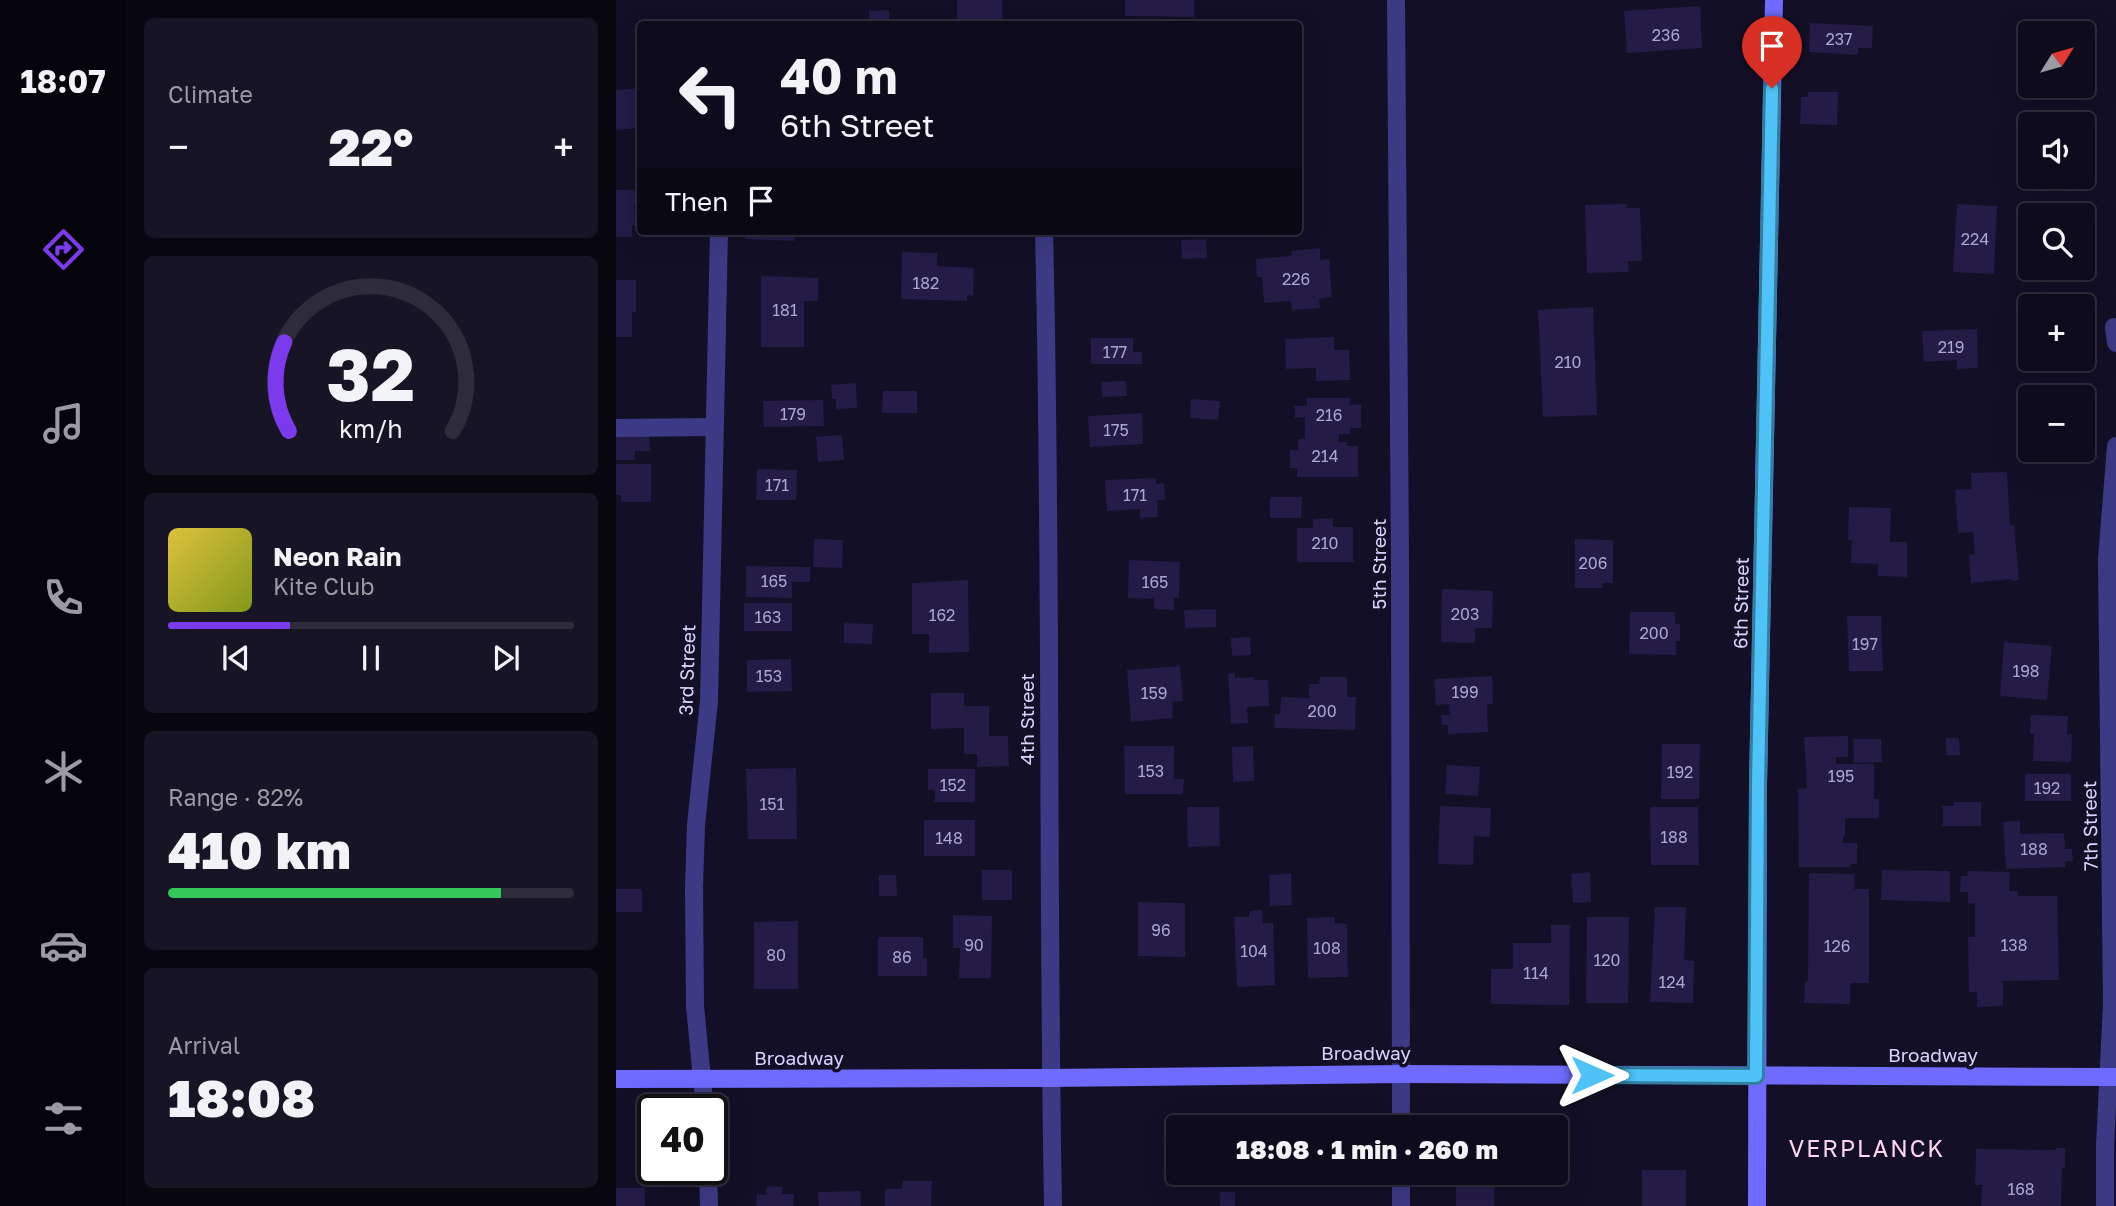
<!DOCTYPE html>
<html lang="en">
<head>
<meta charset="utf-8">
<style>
	:root { --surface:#0e0b1c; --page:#171425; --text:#f1f3f6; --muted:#9b9ba3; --line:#2e2b3b; --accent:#7c3aed }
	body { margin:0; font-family:"Golos Text",sans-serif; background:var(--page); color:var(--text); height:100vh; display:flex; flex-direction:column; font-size:26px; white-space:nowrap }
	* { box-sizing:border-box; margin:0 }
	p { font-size:23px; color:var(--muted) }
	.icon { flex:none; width:38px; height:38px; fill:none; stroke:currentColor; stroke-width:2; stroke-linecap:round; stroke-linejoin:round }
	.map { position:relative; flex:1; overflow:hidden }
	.details { display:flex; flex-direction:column; gap:18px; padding:18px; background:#08060f; width:490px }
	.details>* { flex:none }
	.hud { position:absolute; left:21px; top:21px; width:665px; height:214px; border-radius:7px; box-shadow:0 7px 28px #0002,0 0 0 2px var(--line); background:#0e0b1c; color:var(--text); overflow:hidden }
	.needle { width:46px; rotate:53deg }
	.controls { position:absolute; left:1402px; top:21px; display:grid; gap:14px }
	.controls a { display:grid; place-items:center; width:77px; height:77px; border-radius:7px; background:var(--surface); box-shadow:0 7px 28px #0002,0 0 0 2px var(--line); font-size:35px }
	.speed { position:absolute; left:21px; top:1094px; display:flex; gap:14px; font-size:35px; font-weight:700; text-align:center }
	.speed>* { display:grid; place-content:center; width:91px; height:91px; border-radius:50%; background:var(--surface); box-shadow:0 7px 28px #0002,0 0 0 2px var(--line); line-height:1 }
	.speed .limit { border:4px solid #111; border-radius:10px; background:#fff; color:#111 }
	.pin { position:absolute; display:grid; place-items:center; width:60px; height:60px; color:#fff; margin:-72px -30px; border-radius:50% 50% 50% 0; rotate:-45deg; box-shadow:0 0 7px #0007 }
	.pin .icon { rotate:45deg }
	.me { position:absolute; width:77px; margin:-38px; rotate:90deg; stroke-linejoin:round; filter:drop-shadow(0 0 5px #0008) }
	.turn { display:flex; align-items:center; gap:24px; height:147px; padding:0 28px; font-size:32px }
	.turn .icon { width:91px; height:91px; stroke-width:2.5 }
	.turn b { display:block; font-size:49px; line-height:60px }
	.then { display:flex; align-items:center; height:66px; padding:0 28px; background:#0003; gap:14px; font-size:26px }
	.big { font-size:52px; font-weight:800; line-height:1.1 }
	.details .card { flex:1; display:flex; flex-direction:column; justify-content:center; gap:10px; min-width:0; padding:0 24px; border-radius:10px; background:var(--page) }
	.details .dial { align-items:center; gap:0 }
	.dial svg { height:182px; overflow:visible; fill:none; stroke:var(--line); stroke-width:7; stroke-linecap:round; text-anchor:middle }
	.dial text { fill:var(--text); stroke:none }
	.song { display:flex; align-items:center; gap:21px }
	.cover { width:84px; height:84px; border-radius:10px; background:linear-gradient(135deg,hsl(50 70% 55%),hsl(70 70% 35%)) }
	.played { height:7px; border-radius:4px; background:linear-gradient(90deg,var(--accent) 30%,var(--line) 30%) }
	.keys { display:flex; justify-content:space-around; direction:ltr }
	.heat { display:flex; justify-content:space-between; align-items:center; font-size:38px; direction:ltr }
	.charge { height:10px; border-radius:5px; background:linear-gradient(90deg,#34c759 82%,var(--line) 0) }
	.trip { position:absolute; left:550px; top:1115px; width:402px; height:70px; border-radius:7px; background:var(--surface); box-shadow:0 7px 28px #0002,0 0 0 2px var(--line); font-weight:800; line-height:70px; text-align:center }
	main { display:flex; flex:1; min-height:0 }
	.dock { display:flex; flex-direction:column; width:126px; justify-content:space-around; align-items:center; background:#06040b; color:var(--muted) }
	.dock .icon { width:49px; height:49px }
	.dock .selected { color:var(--accent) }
	.dock b { font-size:32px; color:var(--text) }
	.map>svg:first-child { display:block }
	.building { fill:#241b47 }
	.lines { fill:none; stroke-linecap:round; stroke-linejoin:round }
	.street { stroke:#3d3a85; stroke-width:18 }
	.secondary { stroke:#6f6bff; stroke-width:18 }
	.route-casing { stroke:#337fa1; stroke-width:18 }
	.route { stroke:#4fc3f7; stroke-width:12 }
	.labels { text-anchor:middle; stroke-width:7; stroke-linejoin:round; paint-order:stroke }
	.number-label { font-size:16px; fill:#aca6d1 }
	.street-label { font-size:19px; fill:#d9d4ff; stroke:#130f26 }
	.quarter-label { font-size:23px; letter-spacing:2px; fill:#ffd6f0; stroke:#130f26 }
</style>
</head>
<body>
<main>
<nav class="dock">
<b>18:07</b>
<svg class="icon selected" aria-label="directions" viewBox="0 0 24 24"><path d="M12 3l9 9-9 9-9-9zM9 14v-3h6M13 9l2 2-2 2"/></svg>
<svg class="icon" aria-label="music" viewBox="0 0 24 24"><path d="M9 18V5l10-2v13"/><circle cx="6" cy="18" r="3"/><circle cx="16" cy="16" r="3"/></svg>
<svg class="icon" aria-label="phone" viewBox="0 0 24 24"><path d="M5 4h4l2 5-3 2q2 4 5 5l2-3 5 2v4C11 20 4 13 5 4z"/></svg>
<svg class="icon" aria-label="climate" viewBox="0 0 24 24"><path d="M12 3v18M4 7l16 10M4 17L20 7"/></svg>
<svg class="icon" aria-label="car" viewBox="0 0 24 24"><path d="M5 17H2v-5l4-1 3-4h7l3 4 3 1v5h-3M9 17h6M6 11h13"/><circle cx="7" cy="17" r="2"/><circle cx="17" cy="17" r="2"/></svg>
<svg class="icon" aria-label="filters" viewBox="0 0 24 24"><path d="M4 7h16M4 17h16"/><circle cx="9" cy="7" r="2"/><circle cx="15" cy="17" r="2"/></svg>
</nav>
<section class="details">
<div class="card"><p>Climate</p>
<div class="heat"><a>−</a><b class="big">22°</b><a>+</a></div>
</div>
<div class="card dial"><svg viewBox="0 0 100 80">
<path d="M14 69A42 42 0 1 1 86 69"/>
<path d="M14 69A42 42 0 0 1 12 30" stroke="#7c3aed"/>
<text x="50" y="56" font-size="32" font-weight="700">32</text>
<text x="50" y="72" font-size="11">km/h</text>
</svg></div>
<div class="card">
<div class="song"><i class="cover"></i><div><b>Neon Rain</b><p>Kite Club</p></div></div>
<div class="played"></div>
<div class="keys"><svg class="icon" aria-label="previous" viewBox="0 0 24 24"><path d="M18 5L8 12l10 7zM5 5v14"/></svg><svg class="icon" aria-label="pause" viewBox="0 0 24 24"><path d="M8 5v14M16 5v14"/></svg><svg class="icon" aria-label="next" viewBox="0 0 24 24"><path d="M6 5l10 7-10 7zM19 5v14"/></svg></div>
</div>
<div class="card"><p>Range · 82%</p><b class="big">410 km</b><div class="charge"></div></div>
<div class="card"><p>Arrival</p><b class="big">18:08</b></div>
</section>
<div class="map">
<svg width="1500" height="1206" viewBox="0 0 1500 1206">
	<rect width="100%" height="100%" fill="#130f26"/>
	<!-- building -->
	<g class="building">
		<rect x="341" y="0" width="45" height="24"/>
		<polygon points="509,0 578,0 578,17 509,16"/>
		<polygon points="1084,6 1086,48 1011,53 1008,11"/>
		<polygon points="273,10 273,24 253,24 253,11"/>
		<polygon points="1194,23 1257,26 1256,48 1242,48 1242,55 1193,52"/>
		<polygon points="24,88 24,128 0,130 0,90"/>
		<polygon points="1192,92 1222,92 1221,125 1184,124 1185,97 1192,97"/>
		<polygon points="0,190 24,190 24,205 18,205 19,225 16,225 16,237 0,237"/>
		<polygon points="1011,204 1011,208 1024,208 1026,261 1012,261 1013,272 971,273 969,205"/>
		<polygon points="1341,204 1381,206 1378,274 1337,272"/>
		<polygon points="129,231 179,231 178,241 129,239"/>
		<rect x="563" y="231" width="28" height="5"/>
		<polygon points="590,239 591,258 566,259 565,240"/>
		<polygon points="704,248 704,260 713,259 716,297 703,299 704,308 676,310 675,301 648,303 646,277 641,277 640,259 676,256 675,251"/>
		<polygon points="286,252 321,253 321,266 358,268 357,296 351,295 351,301 285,299"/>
		<polygon points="145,276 202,278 202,301 188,301 188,347 145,347"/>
		<polygon points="0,280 20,280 20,312 16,312 16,337 0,337"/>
		<polygon points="977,307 981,415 927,417 922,310"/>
		<polygon points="1361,329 1362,368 1341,369 1341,360 1308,362 1306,331"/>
		<polygon points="718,337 718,350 733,350 734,380 700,381 700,368 670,369 669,339"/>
		<polygon points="475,338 517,338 517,352 526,352 526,364 475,364"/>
		<polygon points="510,381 511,396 486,397 485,382"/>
		<polygon points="240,383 241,408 220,409 220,399 216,399 215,385"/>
		<polygon points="267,391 301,391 301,413 266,413"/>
		<polygon points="691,398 734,398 733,405 745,404 745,428 734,428 734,434 723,434 723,442 731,442 731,446 742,446 742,477 681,477 681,468 674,468 674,450 682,450 682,439 689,439 689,417 679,418 679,406 691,406"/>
		<polygon points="575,399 604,401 602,420 574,418"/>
		<polygon points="207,400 208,426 148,427 147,401"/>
		<polygon points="1403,400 1414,400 1414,445 1402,445"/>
		<polygon points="526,413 527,444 474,447 472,416"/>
		<polygon points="33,431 34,451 19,451 19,460 0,460 0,432"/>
		<polygon points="226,435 228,460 202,462 200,437"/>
		<polygon points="0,464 35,464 35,502 5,502 5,495 0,495"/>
		<polygon points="141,469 181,470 180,500 140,500"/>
		<polygon points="1391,472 1394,526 1398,525 1403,580 1396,581 1395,579 1355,583 1353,555 1359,554 1357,532 1342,533 1339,490 1356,489 1355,473"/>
		<polygon points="540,478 540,484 548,483 549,500 541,500 542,517 524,518 524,509 491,511 489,480"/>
		<polygon points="654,497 686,497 685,518 654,518"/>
		<polygon points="1233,507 1275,508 1274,542 1291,542 1291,577 1262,576 1262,564 1235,563 1236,541 1232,540"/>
		<polygon points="717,518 717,527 737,527 737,562 681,562 681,528 697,528 697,519"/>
		<polygon points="198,539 227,540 226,568 197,567"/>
		<polygon points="959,539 997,540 997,583 986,583 987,588 959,588"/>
		<polygon points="513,560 564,562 563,598 558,598 558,610 538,609 538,599 512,598"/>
		<polygon points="130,566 194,567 194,582 176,582 176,598 130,597"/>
		<polygon points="352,580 353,652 313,653 313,634 296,634 296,583"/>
		<polygon points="826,589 877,591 876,628 859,628 859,643 825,642"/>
		<rect x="128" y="603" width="48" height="28"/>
		<polygon points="600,609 600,627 569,628 568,610"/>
		<polygon points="1014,612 1059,612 1059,624 1064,624 1064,641 1060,641 1060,655 1013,654"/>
		<polygon points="1231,616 1265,616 1267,671 1233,671"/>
		<polygon points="228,623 257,624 256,644 228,643"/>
		<polygon points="634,637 635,655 616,656 615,638"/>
		<polygon points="1388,642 1436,646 1431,700 1384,696"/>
		<polygon points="175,659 176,691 131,692 131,660"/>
		<polygon points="564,666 567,701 556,702 557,718 515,722 511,670"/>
		<polygon points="619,673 619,678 638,677 638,680 652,680 653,706 631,707 632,723 615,724 612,674"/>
		<polygon points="876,676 877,704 871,704 872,732 832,734 832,725 826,725 825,715 834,715 833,704 820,705 818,679"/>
		<polygon points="704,677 731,677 731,697 740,697 739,730 658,728 659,714 664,714 665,697 693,698 693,684 703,684"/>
		<polygon points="315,693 348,693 348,706 373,706 373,736 392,736 393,766 361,767 361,754 348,754 348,728 315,729"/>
		<polygon points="1415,715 1452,716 1451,734 1456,734 1455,762 1417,761 1418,734 1414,734"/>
		<polygon points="1232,736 1232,757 1220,757 1220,764 1258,764 1258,799 1263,799 1263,818 1229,818 1229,836 1227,836 1227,843 1241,843 1241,864 1234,864 1234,867 1183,867 1182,789 1191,788 1188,737"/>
		<polygon points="1330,738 1343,738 1344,755 1330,755"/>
		<polygon points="1237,739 1265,739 1266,762 1238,763"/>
		<polygon points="1046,744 1084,744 1083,799 1045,799"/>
		<polygon points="508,746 558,746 558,779 568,779 567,794 509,794"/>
		<polygon points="637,746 638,781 617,782 616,747"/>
		<polygon points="831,765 864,767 862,796 829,794"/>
		<polygon points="180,768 181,839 132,839 130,769"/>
		<polygon points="312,769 359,769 359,802 319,802 319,790 312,790"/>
		<rect x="1409" y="774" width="46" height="27"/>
		<polygon points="1338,802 1365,802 1365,826 1327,826 1327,806 1338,806"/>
		<polygon points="824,806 875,808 874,837 858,836 857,865 822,864"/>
		<polygon points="571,807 603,807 604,846 572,847"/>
		<polygon points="1034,807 1082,807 1083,865 1035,865"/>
		<rect x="308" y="820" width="51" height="36"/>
		<polygon points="1404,821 1404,834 1448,833 1449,849 1456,849 1457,861 1449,862 1449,867 1390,869 1387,822"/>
		<rect x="366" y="870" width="30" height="30"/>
		<polygon points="1266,870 1334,871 1334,902 1265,900"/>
		<polygon points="1351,871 1394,872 1393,891 1402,891 1402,896 1441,896 1443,980 1387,981 1387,1006 1361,1007 1361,992 1353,992 1352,937 1359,937 1359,903 1352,904 1352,892 1344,892 1345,876 1352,876"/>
		<polygon points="974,872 975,902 957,903 955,874"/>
		<polygon points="675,873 676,905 654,906 653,875"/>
		<polygon points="1193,873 1239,874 1238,889 1253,889 1253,983 1234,983 1234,1004 1188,1003 1189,981 1192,981"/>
		<polygon points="263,875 280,875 281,896 263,896"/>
		<rect x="0" y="889" width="26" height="23"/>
		<polygon points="522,902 569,903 569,957 522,956"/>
		<polygon points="1039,907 1070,907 1068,960 1078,961 1077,1003 1034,1002"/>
		<polygon points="646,910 647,923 657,923 659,985 621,987 618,917 633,917 633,911"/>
		<polygon points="337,915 376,916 375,978 343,978 344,948 337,948"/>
		<polygon points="719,917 719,923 731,924 732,977 692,978 691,918"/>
		<polygon points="971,917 1013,917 1012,1003 970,1003"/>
		<polygon points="182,921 182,989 138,989 138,922"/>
		<polygon points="935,925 954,925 953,1005 875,1004 875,969 897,969 897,943 935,943"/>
		<polygon points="262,937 307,937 307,958 311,958 311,976 262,976"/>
		<polygon points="1441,1148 1449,1148 1449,1168 1446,1168 1445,1206 1365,1206 1366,1185 1359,1185 1360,1149 1440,1150"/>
		<rect x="1026" y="1170" width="44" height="36"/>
		<polygon points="840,1172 879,1172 878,1206 840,1206"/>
		<polygon points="287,1181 316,1181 315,1206 269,1206 269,1189 286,1189"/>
		<polygon points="151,1186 166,1187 166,1194 178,1194 177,1206 140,1206 141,1194 150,1195"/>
		<rect x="0" y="1188" width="29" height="18"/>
		<polygon points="244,1191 245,1206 203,1206 202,1192"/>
		<rect x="604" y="1192" width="15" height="14"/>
	</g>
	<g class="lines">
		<!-- street -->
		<g class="street">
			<polyline points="780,0 784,563 785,1127"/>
			<path d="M 428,231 C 436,556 431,881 437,1206"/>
			<polyline points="1498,327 1500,343"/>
			<polyline points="0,428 98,427"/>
			<polyline points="89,1110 79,1006 78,888 80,825 93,701 103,231"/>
			<polyline points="92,1169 93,1206"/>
			<polyline points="785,1206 785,1172"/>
			<polyline points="1489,1206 1489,1146 1496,1004 1491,559 1500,446"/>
		</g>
		<!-- secondary -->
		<g class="secondary">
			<polyline points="0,1079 435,1078 785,1074 1500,1077"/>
			<polyline points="1141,1206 1142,785 1158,0"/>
		</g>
	</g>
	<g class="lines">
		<defs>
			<polyline id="route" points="976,1075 1140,1076 1142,785 1156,88"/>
		</defs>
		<!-- route casing -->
		<use href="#route" class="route-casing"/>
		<!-- route -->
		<use href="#route" class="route"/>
	</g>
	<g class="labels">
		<!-- number labels -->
		<g class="number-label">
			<text x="1050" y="41">236</text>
			<text x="1223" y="45">237</text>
			<text x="1359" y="245">224</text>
			<text x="680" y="285">226</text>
			<text x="310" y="289">182</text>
			<text x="169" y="316">181</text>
			<text x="1335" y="353">219</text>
			<text x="499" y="358">177</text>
			<text x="952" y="368">210</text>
			<text x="177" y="420">179</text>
			<text x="713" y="421">216</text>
			<text x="500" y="436">175</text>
			<text x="709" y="462">214</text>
			<text x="161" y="491">171</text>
			<text x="519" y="501">171</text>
			<text x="709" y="549">210</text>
			<text x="977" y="569">206</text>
			<text x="158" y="587">165</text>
			<text x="539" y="588">165</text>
			<text x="849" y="620">203</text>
			<text x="326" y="621">162</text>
			<text x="152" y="623">163</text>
			<text x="1038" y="639">200</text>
			<text x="1249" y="650">197</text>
			<text x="1410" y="677">198</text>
			<text x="153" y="682">153</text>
			<text x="849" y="698">199</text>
			<text x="538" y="699">159</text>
			<text x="706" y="717">200</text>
			<text x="535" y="777">153</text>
			<text x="1064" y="778">192</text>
			<text x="1225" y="782">195</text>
			<text x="337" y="791">152</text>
			<text x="1431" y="794">192</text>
			<text x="156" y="810">151</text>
			<text x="1058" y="843">188</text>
			<text x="333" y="844">148</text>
			<text x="1418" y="855">188</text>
			<text x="545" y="936">96</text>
			<text x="358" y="951">90</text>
			<text x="1398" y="951">138</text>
			<text x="1221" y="952">126</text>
			<text x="711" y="954">108</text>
			<text x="638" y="957">104</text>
			<text x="160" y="961">80</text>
			<text x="286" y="963">86</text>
			<text x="991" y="966">120</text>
			<text x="920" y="979">114</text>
			<text x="1056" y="988">124</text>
			<text x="1405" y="1195">168</text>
		</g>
		<!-- street labels -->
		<g class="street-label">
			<text transform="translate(763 564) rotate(-90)" y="7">5th Street</text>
			<text transform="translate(1125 603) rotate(-89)" y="7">6th Street</text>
			<text transform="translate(71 670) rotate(-88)" y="7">3rd Street</text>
			<text transform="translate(411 719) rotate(-90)" y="7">4th Street</text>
			<text transform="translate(1474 826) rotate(-91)" y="7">7th Street</text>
			<text x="750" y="1060">Broadway</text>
			<text x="1317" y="1062">Broadway</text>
			<text x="183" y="1065">Broadway</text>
		</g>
		<!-- quarter labels -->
		<g class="quarter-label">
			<text x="1251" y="1157">VERPLANCK</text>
		</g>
	</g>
</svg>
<div class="controls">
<a><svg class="needle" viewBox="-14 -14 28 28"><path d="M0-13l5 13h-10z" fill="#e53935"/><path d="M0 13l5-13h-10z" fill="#9b9ba3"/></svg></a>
<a><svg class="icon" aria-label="sound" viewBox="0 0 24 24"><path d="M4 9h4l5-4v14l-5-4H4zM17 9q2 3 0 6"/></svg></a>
<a><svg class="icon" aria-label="search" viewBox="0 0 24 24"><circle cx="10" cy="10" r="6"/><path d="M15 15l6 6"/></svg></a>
<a>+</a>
<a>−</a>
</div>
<div class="speed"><div class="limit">40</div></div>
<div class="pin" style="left:1156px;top:88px;background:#d93025"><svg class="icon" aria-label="arrive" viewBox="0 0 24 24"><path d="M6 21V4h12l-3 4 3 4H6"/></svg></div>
<svg class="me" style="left:976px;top:1075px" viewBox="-20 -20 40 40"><path d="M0-17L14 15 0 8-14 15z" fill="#4fc3f7" stroke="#fff" stroke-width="4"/></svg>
<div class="trip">18:08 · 1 min · 260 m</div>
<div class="hud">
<div class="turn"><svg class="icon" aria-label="left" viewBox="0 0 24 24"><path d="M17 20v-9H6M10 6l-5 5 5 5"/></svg><div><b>40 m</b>6th Street</div></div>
<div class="then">Then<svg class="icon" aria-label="arrive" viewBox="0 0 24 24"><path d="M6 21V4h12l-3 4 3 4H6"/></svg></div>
</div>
</div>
</main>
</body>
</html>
